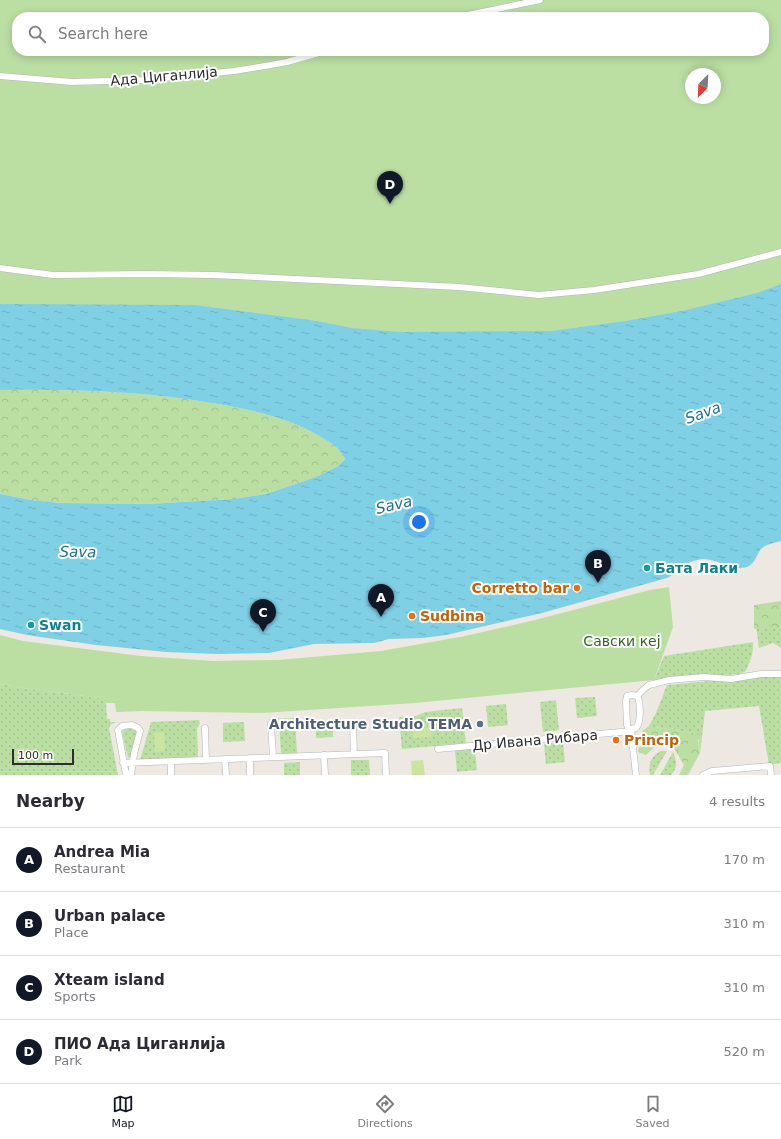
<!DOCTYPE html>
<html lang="en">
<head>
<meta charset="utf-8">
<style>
	:root { --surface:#fff; --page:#f2f2f3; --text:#2b2b33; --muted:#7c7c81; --line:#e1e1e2; --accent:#111827 }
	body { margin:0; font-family:"DejaVu Sans",sans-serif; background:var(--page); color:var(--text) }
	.compass { position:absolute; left:685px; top:68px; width:36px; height:36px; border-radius:50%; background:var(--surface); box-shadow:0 2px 10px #0003; rotate:204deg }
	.scale { position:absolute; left:12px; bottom:10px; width:62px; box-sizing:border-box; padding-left:4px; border:2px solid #2e2e2e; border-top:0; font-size:11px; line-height:14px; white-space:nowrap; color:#2e2e2e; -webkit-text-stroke:3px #fff; paint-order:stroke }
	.you { position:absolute; left:419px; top:522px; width:14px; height:14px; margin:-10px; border:3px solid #fff; border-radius:50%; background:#1a73e8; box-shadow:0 0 0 6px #1a73e833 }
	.badge { display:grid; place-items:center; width:26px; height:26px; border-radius:50%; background:var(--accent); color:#fff; font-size:13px; font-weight:700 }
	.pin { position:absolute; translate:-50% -33px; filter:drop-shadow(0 1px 2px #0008) }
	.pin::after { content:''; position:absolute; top:21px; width:14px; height:12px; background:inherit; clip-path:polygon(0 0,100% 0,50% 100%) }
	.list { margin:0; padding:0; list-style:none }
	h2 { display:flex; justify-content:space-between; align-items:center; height:52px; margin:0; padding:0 16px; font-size:17px }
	h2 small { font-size:13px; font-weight:400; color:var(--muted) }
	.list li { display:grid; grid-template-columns:26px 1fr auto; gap:12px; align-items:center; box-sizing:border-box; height:64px; padding:0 16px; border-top:1px solid var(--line) }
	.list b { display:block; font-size:15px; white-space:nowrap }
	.list p { margin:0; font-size:13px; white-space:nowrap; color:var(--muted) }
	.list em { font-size:13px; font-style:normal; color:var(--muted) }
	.icon { flex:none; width:22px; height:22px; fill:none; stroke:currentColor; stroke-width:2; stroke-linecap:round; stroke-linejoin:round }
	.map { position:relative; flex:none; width:781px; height:775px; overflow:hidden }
	.search { position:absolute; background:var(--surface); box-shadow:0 2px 10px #0003; left:12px; right:12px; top:12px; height:44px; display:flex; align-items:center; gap:10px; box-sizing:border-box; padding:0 14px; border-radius:16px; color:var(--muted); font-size:15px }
	.sheet { height:308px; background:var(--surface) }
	nav { display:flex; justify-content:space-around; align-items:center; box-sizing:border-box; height:56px; border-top:1px solid var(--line); background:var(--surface); font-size:11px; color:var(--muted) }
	nav a { display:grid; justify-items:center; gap:2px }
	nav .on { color:var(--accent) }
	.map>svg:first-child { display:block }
	.grass { fill:url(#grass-dots) }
	.forest { fill:url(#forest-crowns) }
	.park { fill:#bbdfa3; fill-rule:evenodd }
	.pitch { fill:#cbe5a0 }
	.water { fill:url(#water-ripples) }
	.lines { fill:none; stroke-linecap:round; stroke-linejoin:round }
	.minor-casing { stroke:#b2b4bc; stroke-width:7 }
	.minor { stroke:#fff; stroke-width:6 }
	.culture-dot { fill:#0f9aa8; stroke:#fff; stroke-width:1.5 }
	.food-dot { fill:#e8710a; stroke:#fff; stroke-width:1.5 }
	.service-dot { fill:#5c6f8a; stroke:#fff; stroke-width:1.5 }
	.labels { text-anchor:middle; stroke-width:4; stroke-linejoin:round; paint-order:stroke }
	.street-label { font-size:14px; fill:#2e2e2e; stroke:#fff }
	.culture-label { font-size:14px; font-weight:bold; fill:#0d838f; stroke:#fff; text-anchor:start }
	.food-label { font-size:14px; font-weight:bold; fill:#c56008; stroke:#fff; text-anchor:start }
	.park-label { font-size:14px; fill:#346622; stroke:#fff }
	.service-label { font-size:14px; font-weight:bold; fill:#4e5e75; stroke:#fff; text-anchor:end }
	.water-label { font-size:15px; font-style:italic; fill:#1a7195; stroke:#fff }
</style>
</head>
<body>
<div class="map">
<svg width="781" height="775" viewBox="0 0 781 775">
	<defs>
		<pattern id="grass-dots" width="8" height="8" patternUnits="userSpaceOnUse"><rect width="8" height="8" fill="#bbdfa3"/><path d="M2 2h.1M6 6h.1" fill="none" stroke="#a1c08d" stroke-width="1.8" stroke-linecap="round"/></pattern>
		<pattern id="forest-crowns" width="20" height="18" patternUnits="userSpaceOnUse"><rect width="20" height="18" fill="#bbdfa3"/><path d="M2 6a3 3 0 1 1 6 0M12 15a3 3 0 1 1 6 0" fill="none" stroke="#a1c08d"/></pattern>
		<pattern id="water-ripples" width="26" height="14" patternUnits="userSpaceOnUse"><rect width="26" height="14" fill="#7fcfe5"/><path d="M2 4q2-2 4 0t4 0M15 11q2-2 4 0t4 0" fill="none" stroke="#6eb2c5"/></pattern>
	</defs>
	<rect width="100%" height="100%" fill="#ede8e2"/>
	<path class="grass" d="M 781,624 L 781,648 L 773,643 L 759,648 L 756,626 Z
		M 753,642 C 754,653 750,661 746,671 L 739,674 L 654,680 L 664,656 Z
		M 781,674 L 781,763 L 769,765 L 759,706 L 705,711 L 700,753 L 698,734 L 649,726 L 656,713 L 667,685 Z
		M 0,684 L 24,688 L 101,698 L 106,703 L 107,719 L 110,719 L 110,722 L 116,722 L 111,724 L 109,728 L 118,775 L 0,775 Z
		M 595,697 L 597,716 L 577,718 L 575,698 Z
		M 556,700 L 559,730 L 543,732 L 540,702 Z
		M 506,704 L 508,725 L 488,727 L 486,706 Z
		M 462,708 L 466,743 L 402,749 L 399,717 L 416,716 L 425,712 Z
		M 295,718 L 297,753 L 281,753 L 279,723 L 273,723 L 268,719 Z
		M 199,720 L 200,723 L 197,728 L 198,757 L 140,760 L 151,722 Z
		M 315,720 L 333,720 L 333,737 L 316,738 Z
		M 244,722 L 245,741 L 223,742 L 223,723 Z
		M 125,729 C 131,729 136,728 138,735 L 130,758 L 128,758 L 122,732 Z
		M 563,742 L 565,762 L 546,764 L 544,744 Z
		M 475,749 L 477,770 L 457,772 L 455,751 Z
		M 661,751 L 667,751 L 653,775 L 650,775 C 648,764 651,756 661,751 Z
		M 673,752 C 677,762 678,767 671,775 L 660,775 Z
		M 351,760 L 369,760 L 370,775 L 351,775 Z
		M 300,762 L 300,775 L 284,775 L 284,763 Z"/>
	<path class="forest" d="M 0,390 C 73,389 145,391 218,404 C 253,410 290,418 321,437 C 332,444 339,447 345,459 L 338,466 L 316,477 L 266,494 L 234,499 L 148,504 L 60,503 L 31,500 L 0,494 Z
		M 781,601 L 781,625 L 754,629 L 754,605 Z
		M 649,726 L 699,734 L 698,740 L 700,753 L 688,775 L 679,775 L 684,765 L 674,748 L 657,744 L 646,755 L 638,752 L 642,731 Z"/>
	<path class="park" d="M 0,0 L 781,0 L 781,309 L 580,358 L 0,323 ZM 17,17 L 764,17 L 764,51 L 17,51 ZM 691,74 L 715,74 L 715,98 L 691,98 Z
		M 669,587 L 673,627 L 654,680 L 415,703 L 262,713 L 142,711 L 116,712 L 115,703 L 106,703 L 100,698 L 24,688 L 0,684 L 0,635 L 23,641 L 141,656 L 213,661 L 278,660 L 381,651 L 465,636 L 535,620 L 650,590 Z"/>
	<path class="pitch" d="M 431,728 L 431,737 L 413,738 L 413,729 Z
		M 164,732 L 165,751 L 155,752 L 154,733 Z
		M 423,760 L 425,775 L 412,775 L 411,761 Z"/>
	<path class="water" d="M 781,284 L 781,541 C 774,543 766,544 761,549 C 757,554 755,563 749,566 C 735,573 718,559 704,559 C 697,559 684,564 678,568 C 674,572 672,576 667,578 L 542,613 L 446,635 L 422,638 L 389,639 L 374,643 L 314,644 L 269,653 L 217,654 L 166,652 L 96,645 L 27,635 L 0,629 L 0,494 L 31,500 L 60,503 L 148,504 L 234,499 L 266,494 L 316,477 L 338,466 L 345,459 C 339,447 332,444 321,437 C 290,418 253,410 218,404 C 145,391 73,389 0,390 L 0,304 L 194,305 L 317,321 L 351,328 L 400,332 L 551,331 L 626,321 L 682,311 L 757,293 Z"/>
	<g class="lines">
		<defs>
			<path id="minor" d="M 458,17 L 540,0
				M 0,76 L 72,82 L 144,80 L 234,71 L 265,66 L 287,62 L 326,51
				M 0,268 L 53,275 L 148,274 L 213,275 L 459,287 L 539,295 L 594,290 L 698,274 L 781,252
				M 637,696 L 644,689 L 649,685 L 669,680 L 704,677 L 731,679 L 761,674 L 781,674
				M 271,724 L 273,757
				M 353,724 L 354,754
				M 205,728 L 206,760
				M 631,729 L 636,728 C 641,723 641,702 637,696 L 632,695 L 627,696 L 626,701 L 627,725 L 628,728 L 631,729 L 636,775
				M 438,749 L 631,731
				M 324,755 L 325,775
				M 250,758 L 250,775
				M 225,759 L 226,775
				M 171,761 L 171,775
				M 123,763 L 385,753 L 386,775
				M 126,775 L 118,730 L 122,726 L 132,725 L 138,728 L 140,731 L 134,754 L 131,775
				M 703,775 L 712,771 L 770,766 L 771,775"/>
		</defs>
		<use href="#minor" class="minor-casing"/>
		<use href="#minor" class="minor"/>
	</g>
	<g class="culture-dot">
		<circle cx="647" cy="568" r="4"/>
		<circle cx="31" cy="625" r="4"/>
	</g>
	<g class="food-dot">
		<circle cx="577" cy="588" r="4"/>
		<circle cx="412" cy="616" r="4"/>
		<circle cx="616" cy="740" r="4"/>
	</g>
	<circle class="service-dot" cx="480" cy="724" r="4"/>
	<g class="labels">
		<g class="street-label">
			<text transform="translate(164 76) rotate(-5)" y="5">Ада Циганлија</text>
			<text transform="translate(535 740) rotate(-5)" y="5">Др Ивана Рибара</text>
		</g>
		<g class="culture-label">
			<text x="655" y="573">Бата Лаки</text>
			<text x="39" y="630">Swan</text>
		</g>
		<g class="food-label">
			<text x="569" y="593" text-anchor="end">Corretto bar</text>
			<text x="420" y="621">Sudbina</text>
			<text x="624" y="745">Princip</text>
		</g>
		<g class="park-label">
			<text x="622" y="646">Савски кеј</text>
		</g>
		<g class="service-label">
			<text x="472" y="729">Architecture Studio TEMA</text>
		</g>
		<g class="water-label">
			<text transform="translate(703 413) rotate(-20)" y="5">Sava</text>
			<text transform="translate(394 505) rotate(-13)" y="5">Sava</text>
			<text transform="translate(78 552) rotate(1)" y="5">Sava</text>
		</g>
	</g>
</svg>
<svg class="compass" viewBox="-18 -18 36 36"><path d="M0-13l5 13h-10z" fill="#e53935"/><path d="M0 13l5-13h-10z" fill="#7c7c81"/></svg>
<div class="scale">100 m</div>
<div class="you"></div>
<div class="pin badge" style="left:381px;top:617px">A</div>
<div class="pin badge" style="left:598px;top:583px">B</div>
<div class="pin badge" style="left:263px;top:632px">C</div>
<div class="pin badge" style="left:390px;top:204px">D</div>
<div class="search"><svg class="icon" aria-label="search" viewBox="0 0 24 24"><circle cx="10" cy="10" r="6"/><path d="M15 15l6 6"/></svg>Search here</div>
</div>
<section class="sheet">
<h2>Nearby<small>4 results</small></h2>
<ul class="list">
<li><span class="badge">A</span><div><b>Andrea Mia</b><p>Restaurant</p></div><em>170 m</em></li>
<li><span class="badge">B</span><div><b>Urban palace</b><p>Place</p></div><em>310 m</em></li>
<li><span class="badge">C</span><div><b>Xteam island</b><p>Sports</p></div><em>310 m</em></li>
<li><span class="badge">D</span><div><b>ПИО Ада Циганлија</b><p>Park</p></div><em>520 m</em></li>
</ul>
</section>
<nav>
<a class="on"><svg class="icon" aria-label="map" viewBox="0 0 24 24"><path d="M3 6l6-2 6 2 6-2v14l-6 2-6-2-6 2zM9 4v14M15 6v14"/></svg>Map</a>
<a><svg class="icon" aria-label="directions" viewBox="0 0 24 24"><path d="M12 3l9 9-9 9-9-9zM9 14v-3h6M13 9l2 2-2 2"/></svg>Directions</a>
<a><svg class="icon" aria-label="saved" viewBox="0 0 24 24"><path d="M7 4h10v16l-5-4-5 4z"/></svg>Saved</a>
</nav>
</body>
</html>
